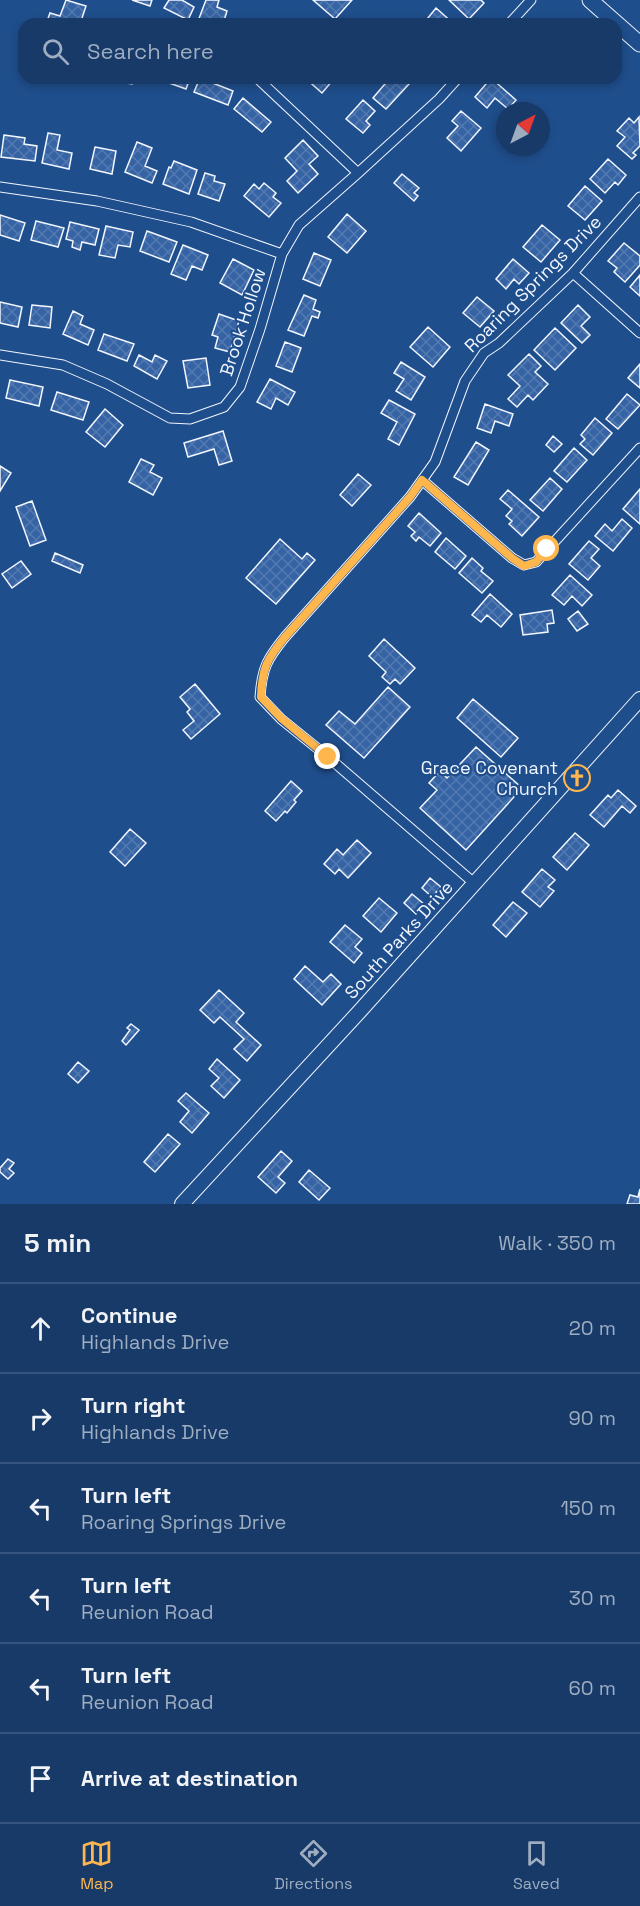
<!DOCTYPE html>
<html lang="en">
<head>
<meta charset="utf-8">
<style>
	:root { --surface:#173a69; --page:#20416f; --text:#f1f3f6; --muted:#9eadc0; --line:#36547d; --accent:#ffb74d }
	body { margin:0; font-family:"Space Grotesk",sans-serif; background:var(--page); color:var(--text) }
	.compass { position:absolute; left:496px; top:102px; width:54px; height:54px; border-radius:50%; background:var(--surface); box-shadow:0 3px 9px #0003; rotate:41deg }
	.stop { position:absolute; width:18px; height:18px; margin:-14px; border:4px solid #ffb74d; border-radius:50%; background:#fff }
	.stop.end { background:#ffb74d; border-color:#fff; box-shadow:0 2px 6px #0008 }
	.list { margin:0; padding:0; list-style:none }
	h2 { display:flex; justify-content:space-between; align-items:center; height:78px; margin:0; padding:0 24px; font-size:26px }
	h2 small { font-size:20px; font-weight:400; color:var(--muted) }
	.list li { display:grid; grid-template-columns:39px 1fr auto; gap:18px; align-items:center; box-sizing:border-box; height:90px; padding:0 24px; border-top:2px solid var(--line) }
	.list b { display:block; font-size:22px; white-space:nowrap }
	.list p { margin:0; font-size:20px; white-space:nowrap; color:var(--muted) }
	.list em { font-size:20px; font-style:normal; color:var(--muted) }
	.icon { flex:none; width:33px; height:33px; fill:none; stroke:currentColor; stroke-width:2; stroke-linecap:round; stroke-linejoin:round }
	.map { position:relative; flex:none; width:640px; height:1204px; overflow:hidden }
	.search { position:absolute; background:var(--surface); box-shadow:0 3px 9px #0003; left:18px; right:18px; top:18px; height:66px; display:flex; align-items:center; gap:15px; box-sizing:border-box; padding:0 21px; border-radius:18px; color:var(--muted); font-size:22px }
	.sheet { height:618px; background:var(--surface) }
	nav { display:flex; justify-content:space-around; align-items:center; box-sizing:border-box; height:84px; border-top:2px solid var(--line); background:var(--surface); font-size:16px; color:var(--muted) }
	nav a { display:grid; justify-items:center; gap:3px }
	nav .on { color:var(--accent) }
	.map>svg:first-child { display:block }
	.building { fill:url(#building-cross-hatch); stroke:#f2f6ff; stroke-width:1.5 }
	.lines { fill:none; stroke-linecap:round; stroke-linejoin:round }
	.street-casing { stroke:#f2f6ff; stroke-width:11 }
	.secondary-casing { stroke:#f2f6ff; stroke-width:16 }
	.primary-casing { stroke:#f2f6ff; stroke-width:17 }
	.street { stroke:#1f4e8c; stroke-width:9 }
	.secondary { stroke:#1f4e8c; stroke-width:14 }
	.primary { stroke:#1f4e8c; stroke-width:15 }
	.route { stroke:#ffb74d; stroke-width:8 }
	.labels { text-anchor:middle; stroke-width:4.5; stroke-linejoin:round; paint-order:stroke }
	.street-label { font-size:18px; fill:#f2f6ff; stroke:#1f4e8c }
	.poi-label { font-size:18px; fill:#f2f6ff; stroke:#1f4e8c; text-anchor:end }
</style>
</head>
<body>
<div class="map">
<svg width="640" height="1204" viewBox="0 0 640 1204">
	<defs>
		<pattern id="building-cross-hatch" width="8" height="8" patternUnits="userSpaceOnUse" patternTransform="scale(1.5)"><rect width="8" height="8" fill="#3563a3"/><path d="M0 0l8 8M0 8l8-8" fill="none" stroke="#537ab1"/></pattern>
	</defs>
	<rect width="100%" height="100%" fill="#1f4e8c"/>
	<path class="building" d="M 66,0 L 86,6 L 80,24 L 46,24 L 50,13 L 60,16 Z
		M 132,0 L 152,0 L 150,6 Z
		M 169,0 L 182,0 L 194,7 L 188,20 L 164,8 Z
		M 206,0 L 219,0 L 217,7 L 227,11 L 223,24 L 206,24 L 198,21 Z
		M 313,0 L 352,0 L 335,19 Z
		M 449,0 L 481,0 L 484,3 L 469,19 Z
		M 436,8 L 454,24 L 434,24 L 431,21 L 428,24 L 423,24 Z
		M 114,78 L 133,78 L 132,84 L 113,81 Z
		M 155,78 L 190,78 L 186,89 Z
		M 200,78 L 233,91 L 228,105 L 194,92 Z
		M 305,78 L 331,78 L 333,80 L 322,93 Z
		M 390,78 L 402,78 L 409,84 L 386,109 L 373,98 Z
		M 491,78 L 516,100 L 508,109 L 495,98 L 487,108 L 475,97 Z
		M 243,98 L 271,122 L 262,132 L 234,109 Z
		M 363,100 L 375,111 L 366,121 L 370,125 L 363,133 L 346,119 Z
		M 461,111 L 481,128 L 461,151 L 447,138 L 458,126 L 452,121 Z
		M 639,117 L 640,146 L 633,153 L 636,155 L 632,159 L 617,146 L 625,137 L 617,131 L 629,118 L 634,123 Z
		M 48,133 L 60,135 L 57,150 L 72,153 L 69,169 L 42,163 Z
		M 4,135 L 25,138 L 24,144 L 37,146 L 35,161 L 1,157 Z
		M 303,140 L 318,156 L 309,164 L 318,174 L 298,193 L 287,181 L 297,171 L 285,158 Z
		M 137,142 L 152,148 L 145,166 L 157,171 L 152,183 L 125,172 Z
		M 95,147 L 116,151 L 112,174 L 90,169 Z
		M 608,159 L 626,175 L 618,185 L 615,182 L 605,193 L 590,179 Z
		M 174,161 L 197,170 L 189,194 L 163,184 L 169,167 L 171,168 Z
		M 205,173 L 215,176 L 214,181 L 225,184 L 219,201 L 198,194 Z
		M 402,174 L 419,188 L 414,193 L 418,196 L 414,201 L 394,183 Z
		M 264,183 L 276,193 L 273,197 L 281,203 L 269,217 L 244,196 L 254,184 L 259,189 Z
		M 585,186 L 602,201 L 585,220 L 568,206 Z
		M 347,214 L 366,231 L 347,253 L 328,237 Z
		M 0,215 L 25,223 L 19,241 L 0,235 Z
		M 36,221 L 64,228 L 58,247 L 31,240 Z
		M 70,222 L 99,229 L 95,245 L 82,242 L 80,250 L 72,247 L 73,241 L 66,239 Z
		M 542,225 L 560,240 L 541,262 L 523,247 Z
		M 106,226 L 133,232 L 130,247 L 118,245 L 115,258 L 99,255 Z
		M 147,231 L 177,242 L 169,262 L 140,251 Z
		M 624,243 L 640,256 L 640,265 L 625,282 L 614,272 L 617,268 L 608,261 Z
		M 183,245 L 208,255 L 202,270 L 192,266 L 186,280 L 171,274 Z
		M 314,253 L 331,260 L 320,286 L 303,279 Z
		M 233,259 L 254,270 L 242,295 L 220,283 Z
		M 513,259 L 529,273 L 519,284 L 514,279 L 506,289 L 496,279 Z
		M 640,275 L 640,296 L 630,287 Z
		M 304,295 L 316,300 L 313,309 L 320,312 L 318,318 L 312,316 L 304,336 L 288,330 Z
		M 477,297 L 494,311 L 480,327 L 463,313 Z
		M 0,302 L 22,307 L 18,327 L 0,323 Z
		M 32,305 L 52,307 L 50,328 L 29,325 Z
		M 578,305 L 590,317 L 581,326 L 590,335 L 582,343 L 561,323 Z
		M 73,311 L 83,316 L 80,324 L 94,330 L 88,345 L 63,334 Z
		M 219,314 L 239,321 L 230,352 L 215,348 L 218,337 L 212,335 Z
		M 428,327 L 450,347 L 433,367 L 410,347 Z
		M 555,328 L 576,348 L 555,370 L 534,350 Z
		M 104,334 L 134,344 L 127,361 L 98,350 Z
		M 285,342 L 301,348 L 292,372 L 276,366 Z
		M 529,354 L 541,366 L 535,372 L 548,384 L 533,400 L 528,395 L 517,407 L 508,399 L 520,386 L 508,375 Z
		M 139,355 L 152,362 L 155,355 L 167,361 L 157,379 L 134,366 Z
		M 206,358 L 210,385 L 188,388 L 183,361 Z
		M 401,362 L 425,377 L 411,400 L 396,391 L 404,379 L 394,373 Z
		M 640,364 L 640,388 L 628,378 Z
		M 270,379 L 295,392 L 288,405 L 276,398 L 271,409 L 257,402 Z
		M 10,380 L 43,387 L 39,406 L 6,398 Z
		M 57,392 L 89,402 L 83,420 L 51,410 Z
		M 627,394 L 640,405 L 618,429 L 606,419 Z
		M 389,400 L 415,414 L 399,445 L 388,439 L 397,422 L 381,413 Z
		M 485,404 L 513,414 L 509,426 L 495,421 L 491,433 L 477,428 Z
		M 105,409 L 123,425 L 105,447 L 86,432 Z
		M 595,418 L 612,433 L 593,455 L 580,444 L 585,439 L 581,435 Z
		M 223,431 L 232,461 L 219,465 L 214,449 L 188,457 L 184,443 Z
		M 553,436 L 562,444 L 554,452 L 546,445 Z
		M 476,442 L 489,450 L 468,485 L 454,477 Z
		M 574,448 L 587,460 L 567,482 L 554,471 Z
		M 141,459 L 154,465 L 150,472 L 162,478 L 153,495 L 129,482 Z
		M 0,466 L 11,473 L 0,491 Z
		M 358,474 L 371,485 L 352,506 L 340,495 Z
		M 550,478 L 562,489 L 543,511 L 530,500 Z
		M 640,489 L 640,524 L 623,509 Z
		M 508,490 L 539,517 L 522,536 L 509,524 L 512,521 L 506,516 L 512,509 L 500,499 Z
		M 32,501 L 46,540 L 30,546 L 16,507 Z
		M 419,513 L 441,533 L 430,546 L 419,537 L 416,541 L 411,536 L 415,532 L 408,526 Z
		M 622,519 L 632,528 L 613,551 L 595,536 L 605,524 L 612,531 Z
		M 446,538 L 466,556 L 455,569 L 435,552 Z
		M 280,539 L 302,559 L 307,553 L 315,560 L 276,604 L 246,578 Z
		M 589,541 L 599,549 L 591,558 L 600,566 L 588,580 L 569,564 Z
		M 55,553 L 83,565 L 80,573 L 52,561 Z
		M 472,558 L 483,568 L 481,571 L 493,581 L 482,593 L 459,573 Z
		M 21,561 L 31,574 L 12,588 L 2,574 Z
		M 570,575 L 592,595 L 582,606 L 572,596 L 564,605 L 552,595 Z
		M 490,594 L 512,614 L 501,627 L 487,615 L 481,622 L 472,615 Z
		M 552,610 L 554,623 L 547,624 L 548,632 L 523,635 L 520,615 Z
		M 578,611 L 588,624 L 577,631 L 568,619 Z
		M 384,639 L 415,668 L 400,684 L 395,679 L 390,684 L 382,677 L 386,672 L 369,656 Z
		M 195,684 L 220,714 L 191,739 L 183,730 L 194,721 L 187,712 L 190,709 L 180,697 Z
		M 388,687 L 410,707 L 364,758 L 326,725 L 339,711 L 355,724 Z
		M 473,699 L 518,738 L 501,757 L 457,718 Z
		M 476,747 L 522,788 L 466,850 L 420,808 L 437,790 L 429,783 L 440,771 L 447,778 Z
		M 291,781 L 302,791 L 294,800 L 296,802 L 287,813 L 285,811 L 276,821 L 265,811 Z
		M 618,790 L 636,806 L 630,813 L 622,806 L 604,827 L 590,815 L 608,795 L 611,798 Z
		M 130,829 L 146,843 L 125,866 L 110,852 Z
		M 575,833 L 589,845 L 567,870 L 553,857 Z
		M 357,840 L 371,853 L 348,878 L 339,869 L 335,874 L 324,864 L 337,849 L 343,855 Z
		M 542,869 L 555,880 L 548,887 L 554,891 L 540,907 L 522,892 Z
		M 430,878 L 441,887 L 432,897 L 422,888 Z
		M 412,894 L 424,904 L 416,914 L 404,903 Z
		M 379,898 L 397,913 L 381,932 L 363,916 Z
		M 513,902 L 527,913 L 506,937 L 493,925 Z
		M 345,925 L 362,939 L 355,947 L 362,953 L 354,963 L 330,942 Z
		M 305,966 L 323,982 L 331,974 L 341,984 L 322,1005 L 294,979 Z
		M 219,990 L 244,1013 L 236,1022 L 261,1045 L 247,1061 L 234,1049 L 244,1039 L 220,1017 L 214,1023 L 200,1010 Z
		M 131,1024 L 139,1030 L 126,1045 L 122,1041 L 130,1030 L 127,1028 Z
		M 217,1059 L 240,1080 L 224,1098 L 211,1086 L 219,1078 L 209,1069 Z
		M 78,1062 L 89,1071 L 78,1083 L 68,1074 Z
		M 186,1093 L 209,1113 L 192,1133 L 180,1122 L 189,1111 L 178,1101 Z
		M 168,1134 L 180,1144 L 155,1172 L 144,1162 Z
		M 281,1151 L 292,1161 L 278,1177 L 285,1183 L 276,1193 L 258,1177 Z
		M 8,1159 L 14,1163 L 9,1169 L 14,1173 L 8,1179 L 0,1172 L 0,1168 Z
		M 309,1170 L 330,1188 L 319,1200 L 299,1182 Z
		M 640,1189 L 640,1204 L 627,1204 L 630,1195 L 638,1197 Z"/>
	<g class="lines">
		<defs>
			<path id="street" d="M 509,24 L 531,0
				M 257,78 L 358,173
				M 0,187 L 97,201 L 191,222 L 282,254
				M 573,273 L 640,333
				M 0,355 L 63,365 L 107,384 L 170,418 L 190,419 L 224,407 L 240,387 L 260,329 L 282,254 L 299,225 L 358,173 L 439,99 L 458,78
				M 422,480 L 512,558 L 524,565 L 536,562 L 640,448
				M 474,883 L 328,757 L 281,719 L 260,697 C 262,668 267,659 285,637 L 410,497 L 435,462 L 465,381 L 484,353 L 499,343 L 573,273 L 640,197"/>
			<path id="secondary" d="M 182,1204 L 359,1012 L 640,699"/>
			<path id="primary" d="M 590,0 L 640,44"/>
		</defs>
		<use href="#street" class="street-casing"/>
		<use href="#secondary" class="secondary-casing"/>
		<use href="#primary" class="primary-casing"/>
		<use href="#street" class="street"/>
		<use href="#secondary" class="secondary"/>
		<use href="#primary" class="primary"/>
	</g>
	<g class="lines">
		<path class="route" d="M 328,757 L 281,718 L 261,697 C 262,668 267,659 285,637 L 410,497 L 422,480 L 512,558 L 524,566 L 536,562 L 547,549"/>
	</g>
	<defs>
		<symbol id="church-ring" viewBox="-11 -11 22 22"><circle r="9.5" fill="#1f4e8c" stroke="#ffb74d" stroke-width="1.5"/><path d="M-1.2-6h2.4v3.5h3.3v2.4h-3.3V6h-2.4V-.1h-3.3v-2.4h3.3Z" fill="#ffb74d"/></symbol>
	</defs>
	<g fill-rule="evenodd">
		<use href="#church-ring" x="562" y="763" width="30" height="30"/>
	</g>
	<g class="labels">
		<g class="street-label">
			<text transform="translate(533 284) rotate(-45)" y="6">Roaring Springs Drive</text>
			<text transform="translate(243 322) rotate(-72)" y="6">Brook Hollow</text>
			<text transform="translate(399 940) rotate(-48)" y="6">South Parks Drive</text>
		</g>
		<g class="poi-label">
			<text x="558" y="774">Grace Covenant<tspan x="558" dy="21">Church</tspan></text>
		</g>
	</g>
</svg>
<svg class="compass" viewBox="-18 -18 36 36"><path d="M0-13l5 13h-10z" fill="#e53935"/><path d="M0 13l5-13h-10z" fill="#9eadc0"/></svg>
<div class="stop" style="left:547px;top:549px"></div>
<div class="stop end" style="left:328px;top:757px"></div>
<div class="search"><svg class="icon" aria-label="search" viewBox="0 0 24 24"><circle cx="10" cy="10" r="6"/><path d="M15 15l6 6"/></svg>Search here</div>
</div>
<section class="sheet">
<h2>5 min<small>Walk · 350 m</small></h2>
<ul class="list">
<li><svg class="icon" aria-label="ahead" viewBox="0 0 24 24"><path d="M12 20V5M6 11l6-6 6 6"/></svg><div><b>Continue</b><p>Highlands Drive</p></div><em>20 m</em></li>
<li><svg class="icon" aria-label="right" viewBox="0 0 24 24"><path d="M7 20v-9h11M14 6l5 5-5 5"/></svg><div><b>Turn right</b><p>Highlands Drive</p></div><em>90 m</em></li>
<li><svg class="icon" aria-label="left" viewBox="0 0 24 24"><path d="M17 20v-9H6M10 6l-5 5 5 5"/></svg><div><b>Turn left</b><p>Roaring Springs Drive</p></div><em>150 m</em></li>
<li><svg class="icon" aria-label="left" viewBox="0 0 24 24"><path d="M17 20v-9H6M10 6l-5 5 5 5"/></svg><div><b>Turn left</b><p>Reunion Road</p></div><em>30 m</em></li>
<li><svg class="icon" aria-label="left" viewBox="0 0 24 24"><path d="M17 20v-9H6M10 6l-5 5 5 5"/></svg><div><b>Turn left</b><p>Reunion Road</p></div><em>60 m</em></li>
<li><svg class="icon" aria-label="arrive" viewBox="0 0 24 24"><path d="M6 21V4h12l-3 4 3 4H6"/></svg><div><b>Arrive at destination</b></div></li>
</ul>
</section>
<nav>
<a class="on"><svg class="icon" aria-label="map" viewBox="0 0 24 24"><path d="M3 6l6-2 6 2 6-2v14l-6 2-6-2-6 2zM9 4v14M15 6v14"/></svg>Map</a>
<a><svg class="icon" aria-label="directions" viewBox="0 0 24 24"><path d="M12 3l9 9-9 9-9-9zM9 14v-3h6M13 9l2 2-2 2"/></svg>Directions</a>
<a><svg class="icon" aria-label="saved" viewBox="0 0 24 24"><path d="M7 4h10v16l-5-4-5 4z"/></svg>Saved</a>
</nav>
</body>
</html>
